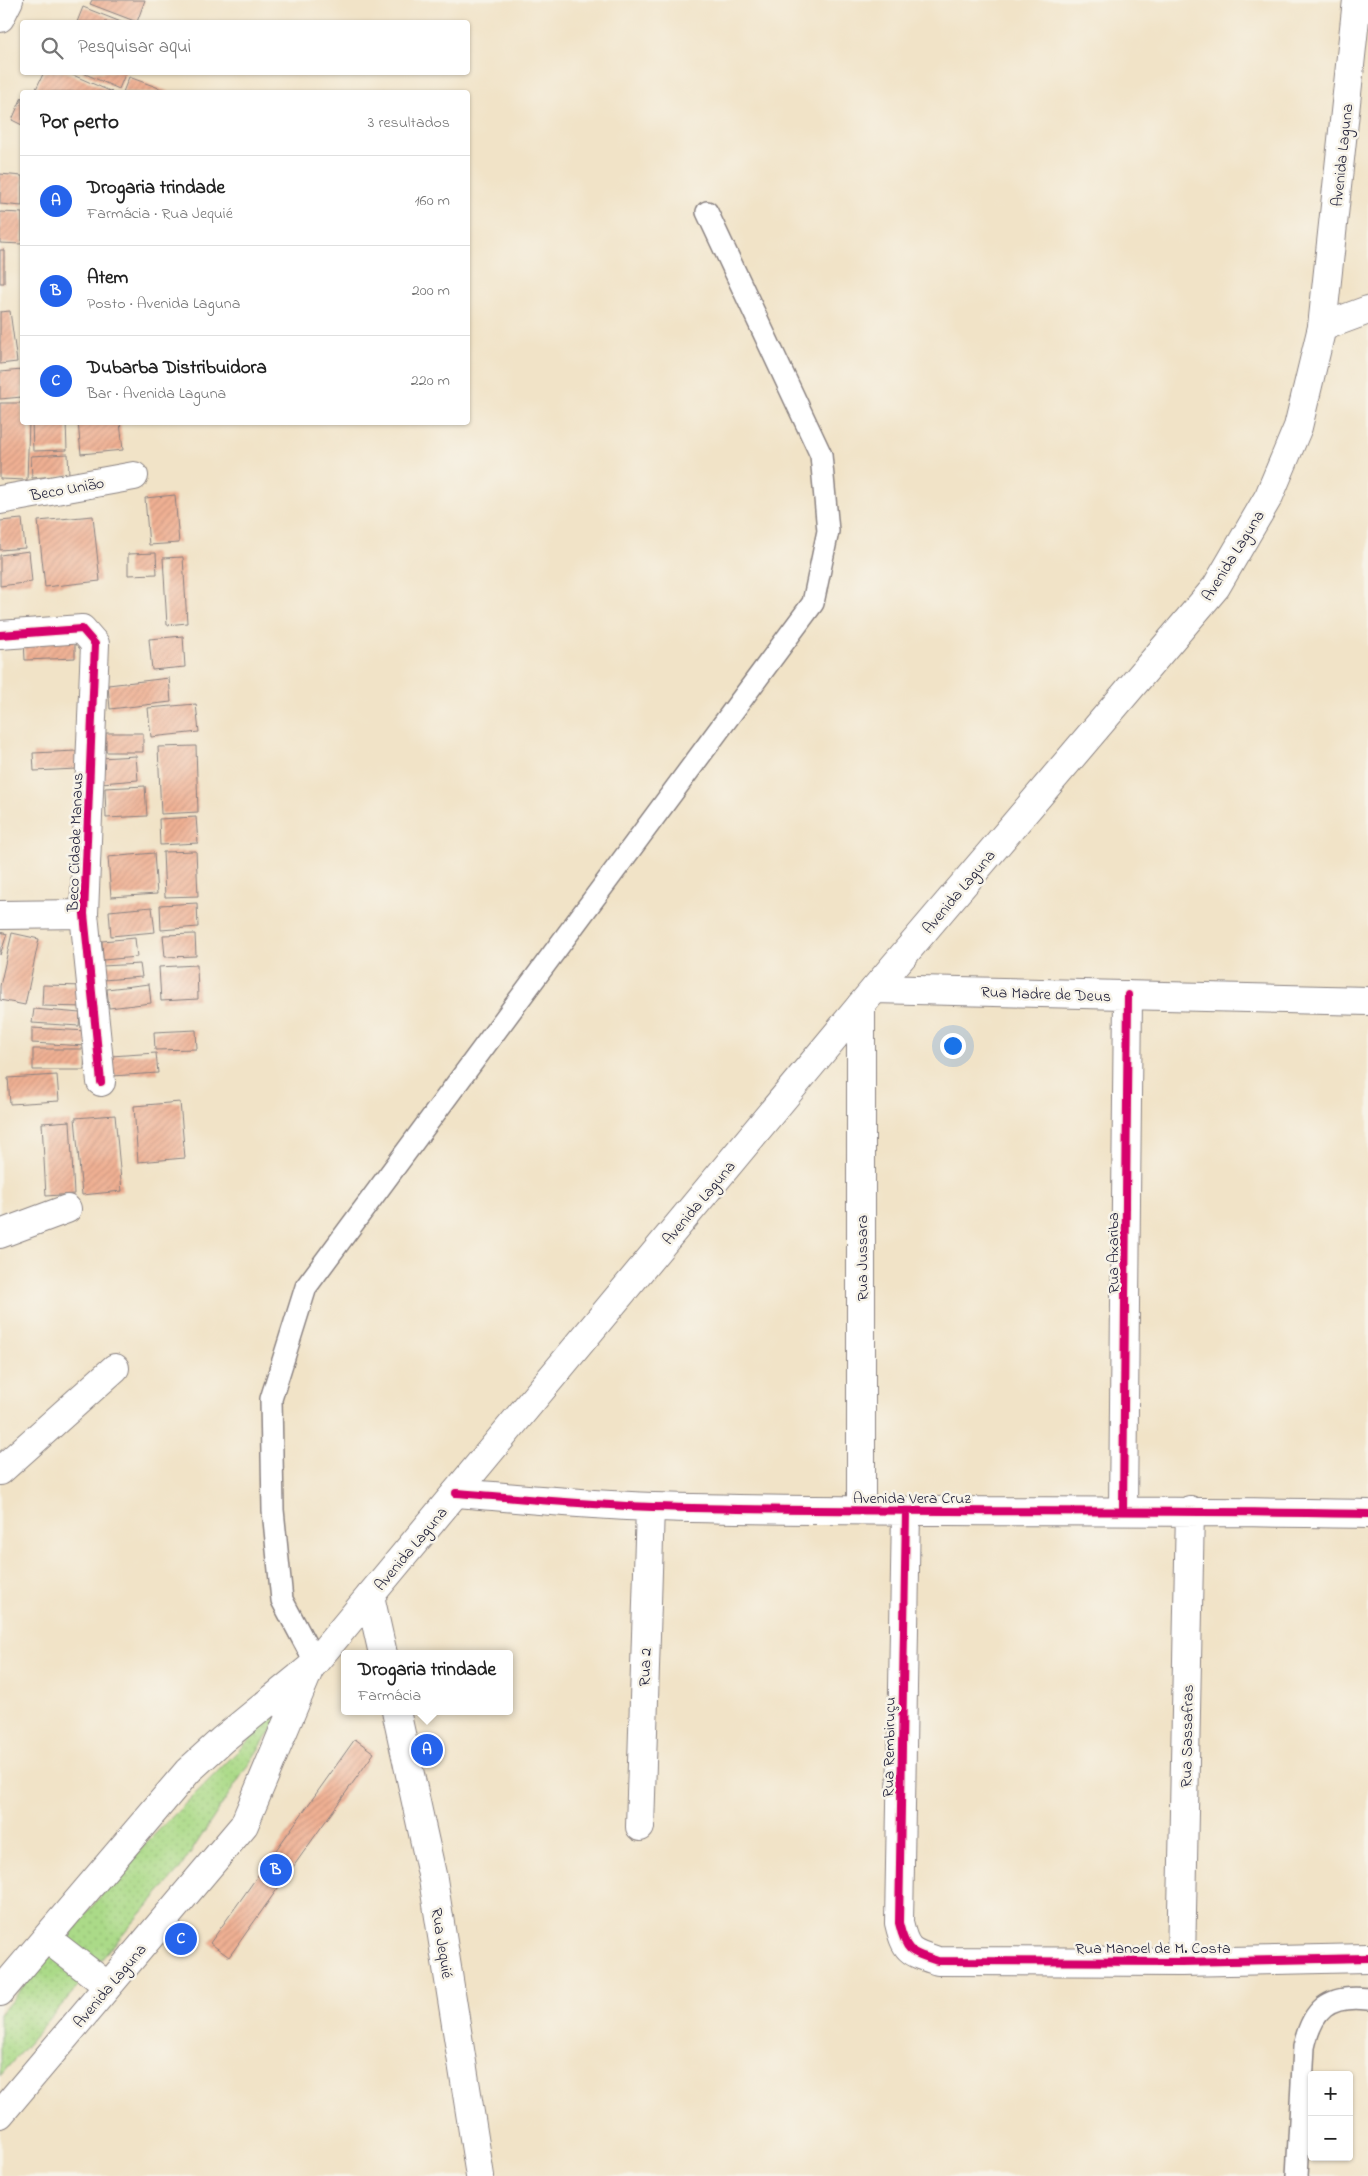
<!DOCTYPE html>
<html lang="pt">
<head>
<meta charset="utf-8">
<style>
	:root { --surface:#fff; --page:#f2f2f2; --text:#222; --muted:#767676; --line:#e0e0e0; --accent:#2563eb }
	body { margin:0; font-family:"Indie Flower",sans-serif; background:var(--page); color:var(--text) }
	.controls { position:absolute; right:15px; bottom:15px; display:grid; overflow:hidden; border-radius:5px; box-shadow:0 1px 4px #0004 }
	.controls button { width:45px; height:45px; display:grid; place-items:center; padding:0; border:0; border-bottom:1px solid var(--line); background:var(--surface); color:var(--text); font:25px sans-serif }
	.you { position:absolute; left:952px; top:1045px; width:18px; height:18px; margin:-12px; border:4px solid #fff; border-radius:50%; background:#1a73e8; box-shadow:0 0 0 8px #1a73e833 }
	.badge { display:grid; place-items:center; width:32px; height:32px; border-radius:50%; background:var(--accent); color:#fff; font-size:16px; font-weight:700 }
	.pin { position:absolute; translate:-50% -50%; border:2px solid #fff; box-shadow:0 1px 5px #0006 }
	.popup { position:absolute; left:341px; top:1650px; width:172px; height:65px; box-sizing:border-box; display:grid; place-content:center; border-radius:5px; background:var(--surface); filter:drop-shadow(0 1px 4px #0005); font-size:16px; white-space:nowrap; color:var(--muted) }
	.popup b { font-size:19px; color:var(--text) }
	.popup::after { content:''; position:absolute; left:50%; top:100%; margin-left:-10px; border:10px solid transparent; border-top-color:var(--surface) }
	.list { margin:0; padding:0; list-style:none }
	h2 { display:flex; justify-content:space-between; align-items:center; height:65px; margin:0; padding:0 20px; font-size:21px }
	h2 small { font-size:16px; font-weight:400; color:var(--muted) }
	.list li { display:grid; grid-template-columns:32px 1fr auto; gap:15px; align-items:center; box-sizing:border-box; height:90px; padding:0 20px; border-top:1px solid var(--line) }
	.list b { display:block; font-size:19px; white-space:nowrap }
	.list p { margin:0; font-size:16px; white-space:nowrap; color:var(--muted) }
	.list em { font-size:16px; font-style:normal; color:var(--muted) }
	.icon { flex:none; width:28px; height:28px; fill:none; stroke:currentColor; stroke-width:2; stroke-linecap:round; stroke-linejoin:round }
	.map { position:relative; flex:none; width:1368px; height:2176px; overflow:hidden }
	.search { position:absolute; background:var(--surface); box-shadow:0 1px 4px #0004; left:20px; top:20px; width:450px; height:55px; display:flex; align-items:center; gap:12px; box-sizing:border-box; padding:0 18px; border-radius:5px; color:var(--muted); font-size:19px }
	.panel { position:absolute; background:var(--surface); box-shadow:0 1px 4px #0004; left:20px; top:90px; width:450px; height:335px; border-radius:5px }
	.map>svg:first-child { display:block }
	.park { fill:url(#park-dots); stroke:#667e62 }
	.building { fill:url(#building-hatch) }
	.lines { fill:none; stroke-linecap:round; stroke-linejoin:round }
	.lane-casing { stroke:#8a8281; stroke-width:24 }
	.street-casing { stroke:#8a8281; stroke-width:30 }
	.secondary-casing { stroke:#8a8281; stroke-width:30 }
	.lane { stroke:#fff; stroke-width:21 }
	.street { stroke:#fff; stroke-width:28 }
	.secondary { stroke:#fff; stroke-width:28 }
	.cycleway-casing { stroke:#f7f3e8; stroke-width:11 }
	.cycleway { stroke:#d6006c; stroke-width:8 }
	.labels { text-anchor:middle; stroke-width:5; stroke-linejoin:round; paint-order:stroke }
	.street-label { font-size:16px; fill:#22223b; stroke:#f7f3e8 }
</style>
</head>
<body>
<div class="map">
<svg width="1368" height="2176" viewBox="0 0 1368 2176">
	<defs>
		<pattern id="park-dots" width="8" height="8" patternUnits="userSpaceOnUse" patternTransform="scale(1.25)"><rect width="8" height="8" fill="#abda88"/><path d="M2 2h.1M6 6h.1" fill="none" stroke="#93bb76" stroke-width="1.8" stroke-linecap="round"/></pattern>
		<pattern id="building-hatch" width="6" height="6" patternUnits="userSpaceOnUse" patternTransform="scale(1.25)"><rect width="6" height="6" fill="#efb093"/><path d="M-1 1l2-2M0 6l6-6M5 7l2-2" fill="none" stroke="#cd9780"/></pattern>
	</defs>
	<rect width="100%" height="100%" fill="#f7f3e8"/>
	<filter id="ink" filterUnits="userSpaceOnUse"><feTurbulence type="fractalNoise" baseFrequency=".02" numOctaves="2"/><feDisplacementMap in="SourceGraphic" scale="10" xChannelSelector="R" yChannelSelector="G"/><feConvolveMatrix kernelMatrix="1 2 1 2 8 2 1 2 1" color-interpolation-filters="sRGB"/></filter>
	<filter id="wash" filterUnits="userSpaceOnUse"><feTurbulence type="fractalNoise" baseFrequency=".0096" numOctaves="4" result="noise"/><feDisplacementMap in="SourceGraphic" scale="20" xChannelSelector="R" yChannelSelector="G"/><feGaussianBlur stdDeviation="1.12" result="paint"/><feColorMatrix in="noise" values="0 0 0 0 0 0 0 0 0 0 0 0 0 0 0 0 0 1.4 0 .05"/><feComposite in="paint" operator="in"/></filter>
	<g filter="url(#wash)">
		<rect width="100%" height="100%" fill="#f1e3c7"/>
		<path class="park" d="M 295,1694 L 179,1870 L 0,2076 L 0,2014 L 148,1841 Z"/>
		<g id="blocks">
			<path class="building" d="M 92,0 L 145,0 L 137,22 L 90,4 Z
				M 83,7 L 121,22 L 77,22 Z
				M 44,72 L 66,72 L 112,92 L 43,92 L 36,89 Z
				M 81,72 L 126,72 L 119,89 Z
				M 129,77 L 170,92 L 123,92 Z
				M 22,97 L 22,125 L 12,120 Z
				M 0,174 L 22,176 L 22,206 L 0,204 Z
				M 0,212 L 22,213 L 22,244 L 0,243 Z
				M 0,250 L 4,250 L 4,283 L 0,283 Z
				M 10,311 L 17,362 L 0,364 L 0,312 Z
				M 22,370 L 22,397 L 0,399 L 0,372 Z
				M 0,403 L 22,403 L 22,422 L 29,422 L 27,480 L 0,479 Z
				M 32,422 L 66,422 L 67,450 L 33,451 Z
				M 78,422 L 120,422 L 123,450 L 81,454 Z
				M 68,454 L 69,475 L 32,478 L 31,456 Z
				M 175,495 L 179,543 L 149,545 L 145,498 Z
				M 93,516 L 100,581 L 45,587 L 38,521 Z
				M 22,519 L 25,548 L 0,550 L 0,521 Z
				M 29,551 L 32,582 L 0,586 L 0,555 Z
				M 156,553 L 157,574 L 128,575 L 128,554 Z
				M 183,557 L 187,623 L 167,625 L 163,558 Z
				M 183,636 L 185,667 L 152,670 L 149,639 Z
				M 75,638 L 75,658 L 25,660 L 24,641 Z
				M 169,678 L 171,702 L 110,709 L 108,685 Z
				M 196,704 L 199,732 L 151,737 L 148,708 Z
				M 106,733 L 143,733 L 143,752 L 106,752 Z
				M 196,746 L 198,812 L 161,814 L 158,747 Z
				M 76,751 L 77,769 L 34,771 L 33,753 Z
				M 136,756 L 138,780 L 101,783 L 100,758 Z
				M 145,786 L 147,816 L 106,818 L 105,788 Z
				M 196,817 L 198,843 L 160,845 L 159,819 Z
				M 196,851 L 198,896 L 165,897 L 163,852 Z
				M 154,853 L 157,894 L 111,897 L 108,857 Z
				M 197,903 L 198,927 L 161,930 L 160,905 Z
				M 152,907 L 155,932 L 111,936 L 109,911 Z
				M 0,932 L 7,934 L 0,955 Z
				M 12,933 L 39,939 L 25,1005 L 0,1000 L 0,986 Z
				M 195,934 L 196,956 L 165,957 L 163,935 Z
				M 135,938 L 137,957 L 103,960 L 102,941 Z
				M 140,964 L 142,977 L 103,980 L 102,966 Z
				M 197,965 L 198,999 L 161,1001 L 159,967 Z
				M 149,984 L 151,1003 L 109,1008 L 107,989 Z
				M 43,985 L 87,986 L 86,1007 L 42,1006 Z
				M 34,1009 L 80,1013 L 79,1026 L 32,1023 Z
				M 32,1028 L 87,1031 L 86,1046 L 32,1043 Z
				M 196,1030 L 197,1049 L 155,1050 L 154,1032 Z
				M 33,1049 L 85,1049 L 84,1070 L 33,1070 Z
				M 156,1053 L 158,1073 L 112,1076 L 111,1056 Z
				M 57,1075 L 59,1101 L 10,1104 L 8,1078 Z
				M 180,1102 L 185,1158 L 138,1162 L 134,1106 Z
				M 115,1115 L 122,1191 L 82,1195 L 75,1118 Z
				M 70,1121 L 74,1194 L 46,1196 L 42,1123 Z
				M 355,1739 L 374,1753 L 229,1957 L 210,1943 Z"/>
		</g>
	</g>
	<g filter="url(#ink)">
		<use href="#blocks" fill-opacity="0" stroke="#8a8281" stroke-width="1"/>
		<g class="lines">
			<defs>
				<path id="lane" d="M 315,1662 L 282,1600 L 273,1510 L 271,1399 L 306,1287 L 813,603 L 828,531 L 821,455 L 707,212
					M 1297,2176 L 1304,2047 C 1312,2010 1328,1994 1368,1999"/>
				<path id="street" d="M 0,18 L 9,0
					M 1322,327 L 1368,310
					M 0,500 L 134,476
					M 0,635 L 82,629 L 95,644 L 84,914 L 101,1082
					M 0,915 L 84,914
					M 875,989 L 1368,1001
					M 861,1005 L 861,1510
					M 0,1234 L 67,1209
					M 0,1471 L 115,1368
					M 456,1493 C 521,1498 587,1505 653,1507 C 891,1514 1130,1509 1368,1514
					M 1123,1510 L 1128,995
					M 906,1511 L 899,1923 C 906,1952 910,1952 938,1961 L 1181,1962 L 1368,1958
					M 370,1596 L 383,1654
					M 396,1711 L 433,1879 L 480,2176
					M 640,1827 L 650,1507
					M 1181,1962 L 1190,1510"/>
				<path id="secondary" d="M 46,1938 L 108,1986
					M 0,1992 L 188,1771 L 222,1740 L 310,1668 L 861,1005 L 1216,587 L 1269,496 L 1298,427 L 1322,327 L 1357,0
					M 0,2114 L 244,1825 L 309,1670"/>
			</defs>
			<use href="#lane" class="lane-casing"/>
			<use href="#street" class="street-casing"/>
			<use href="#secondary" class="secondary-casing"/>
			<use href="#lane" class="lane"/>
			<use href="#street" class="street"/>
			<use href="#secondary" class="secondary"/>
			<defs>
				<path id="cycleway" d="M 0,635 L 82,629 L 95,644 L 84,914 L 101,1082
					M 456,1493 C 521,1498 587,1505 653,1507 C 891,1514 1130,1509 1368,1514
					M 1123,1510 L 1128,995
					M 906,1511 L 899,1923 C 906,1952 910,1952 938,1961 L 1181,1962 L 1368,1958"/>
			</defs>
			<use href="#cycleway" class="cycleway-casing"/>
			<use href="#cycleway" class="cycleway"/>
		</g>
	</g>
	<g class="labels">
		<g class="street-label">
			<text transform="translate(1341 155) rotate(-84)" y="6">Avenida Laguna</text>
			<text transform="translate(67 488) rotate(-10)" y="6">Beco União</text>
			<text transform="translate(1232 555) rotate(-58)" y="6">Avenida Laguna</text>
			<text transform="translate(74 842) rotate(-88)" y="6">Beco Cidade Manaus</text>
			<text transform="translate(958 891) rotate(-50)" y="6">Avenida Laguna</text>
			<text transform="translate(1046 993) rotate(2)" y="6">Rua Madre de Deus</text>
			<text transform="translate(698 1202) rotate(-50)" y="6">Avenida Laguna</text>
			<text transform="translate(1112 1253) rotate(-90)" y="6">Rua Axariba</text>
			<text transform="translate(861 1258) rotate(-90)" y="6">Rua Jussara</text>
			<text x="912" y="1503">Avenida Vera Cruz</text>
			<text transform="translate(410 1548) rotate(-50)" y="6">Avenida Laguna</text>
			<text transform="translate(644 1667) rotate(-88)" y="6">Rua 2</text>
			<text transform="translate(1186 1736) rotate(-89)" y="6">Rua Sassafras</text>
			<text transform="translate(888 1747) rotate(-89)" y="6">Rua Rembiruçu</text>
			<text transform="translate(443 1943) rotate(81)" y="6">Rua Jequié</text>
			<text x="1153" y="1953">Rua Manoel de M. Costa</text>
			<text transform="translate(109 1985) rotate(-50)" y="6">Avenida Laguna</text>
		</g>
	</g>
</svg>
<div class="controls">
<button>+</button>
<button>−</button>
</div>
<div class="you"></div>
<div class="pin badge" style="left:427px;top:1750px">A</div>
<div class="popup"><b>Drogaria trindade</b>Farmácia</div>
<div class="pin badge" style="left:276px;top:1870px">B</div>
<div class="pin badge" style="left:181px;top:1939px">C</div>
<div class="search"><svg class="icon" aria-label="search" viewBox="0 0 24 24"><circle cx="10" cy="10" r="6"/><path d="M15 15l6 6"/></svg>Pesquisar aqui</div>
<section class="panel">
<h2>Por perto<small>3 resultados</small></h2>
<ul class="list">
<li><span class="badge">A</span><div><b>Drogaria trindade</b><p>Farmácia · Rua Jequié</p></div><em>160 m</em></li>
<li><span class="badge">B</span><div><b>Atem</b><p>Posto · Avenida Laguna</p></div><em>200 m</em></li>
<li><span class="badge">C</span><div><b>Dubarba Distribuidora</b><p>Bar · Avenida Laguna</p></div><em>220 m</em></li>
</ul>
</section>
</div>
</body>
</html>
